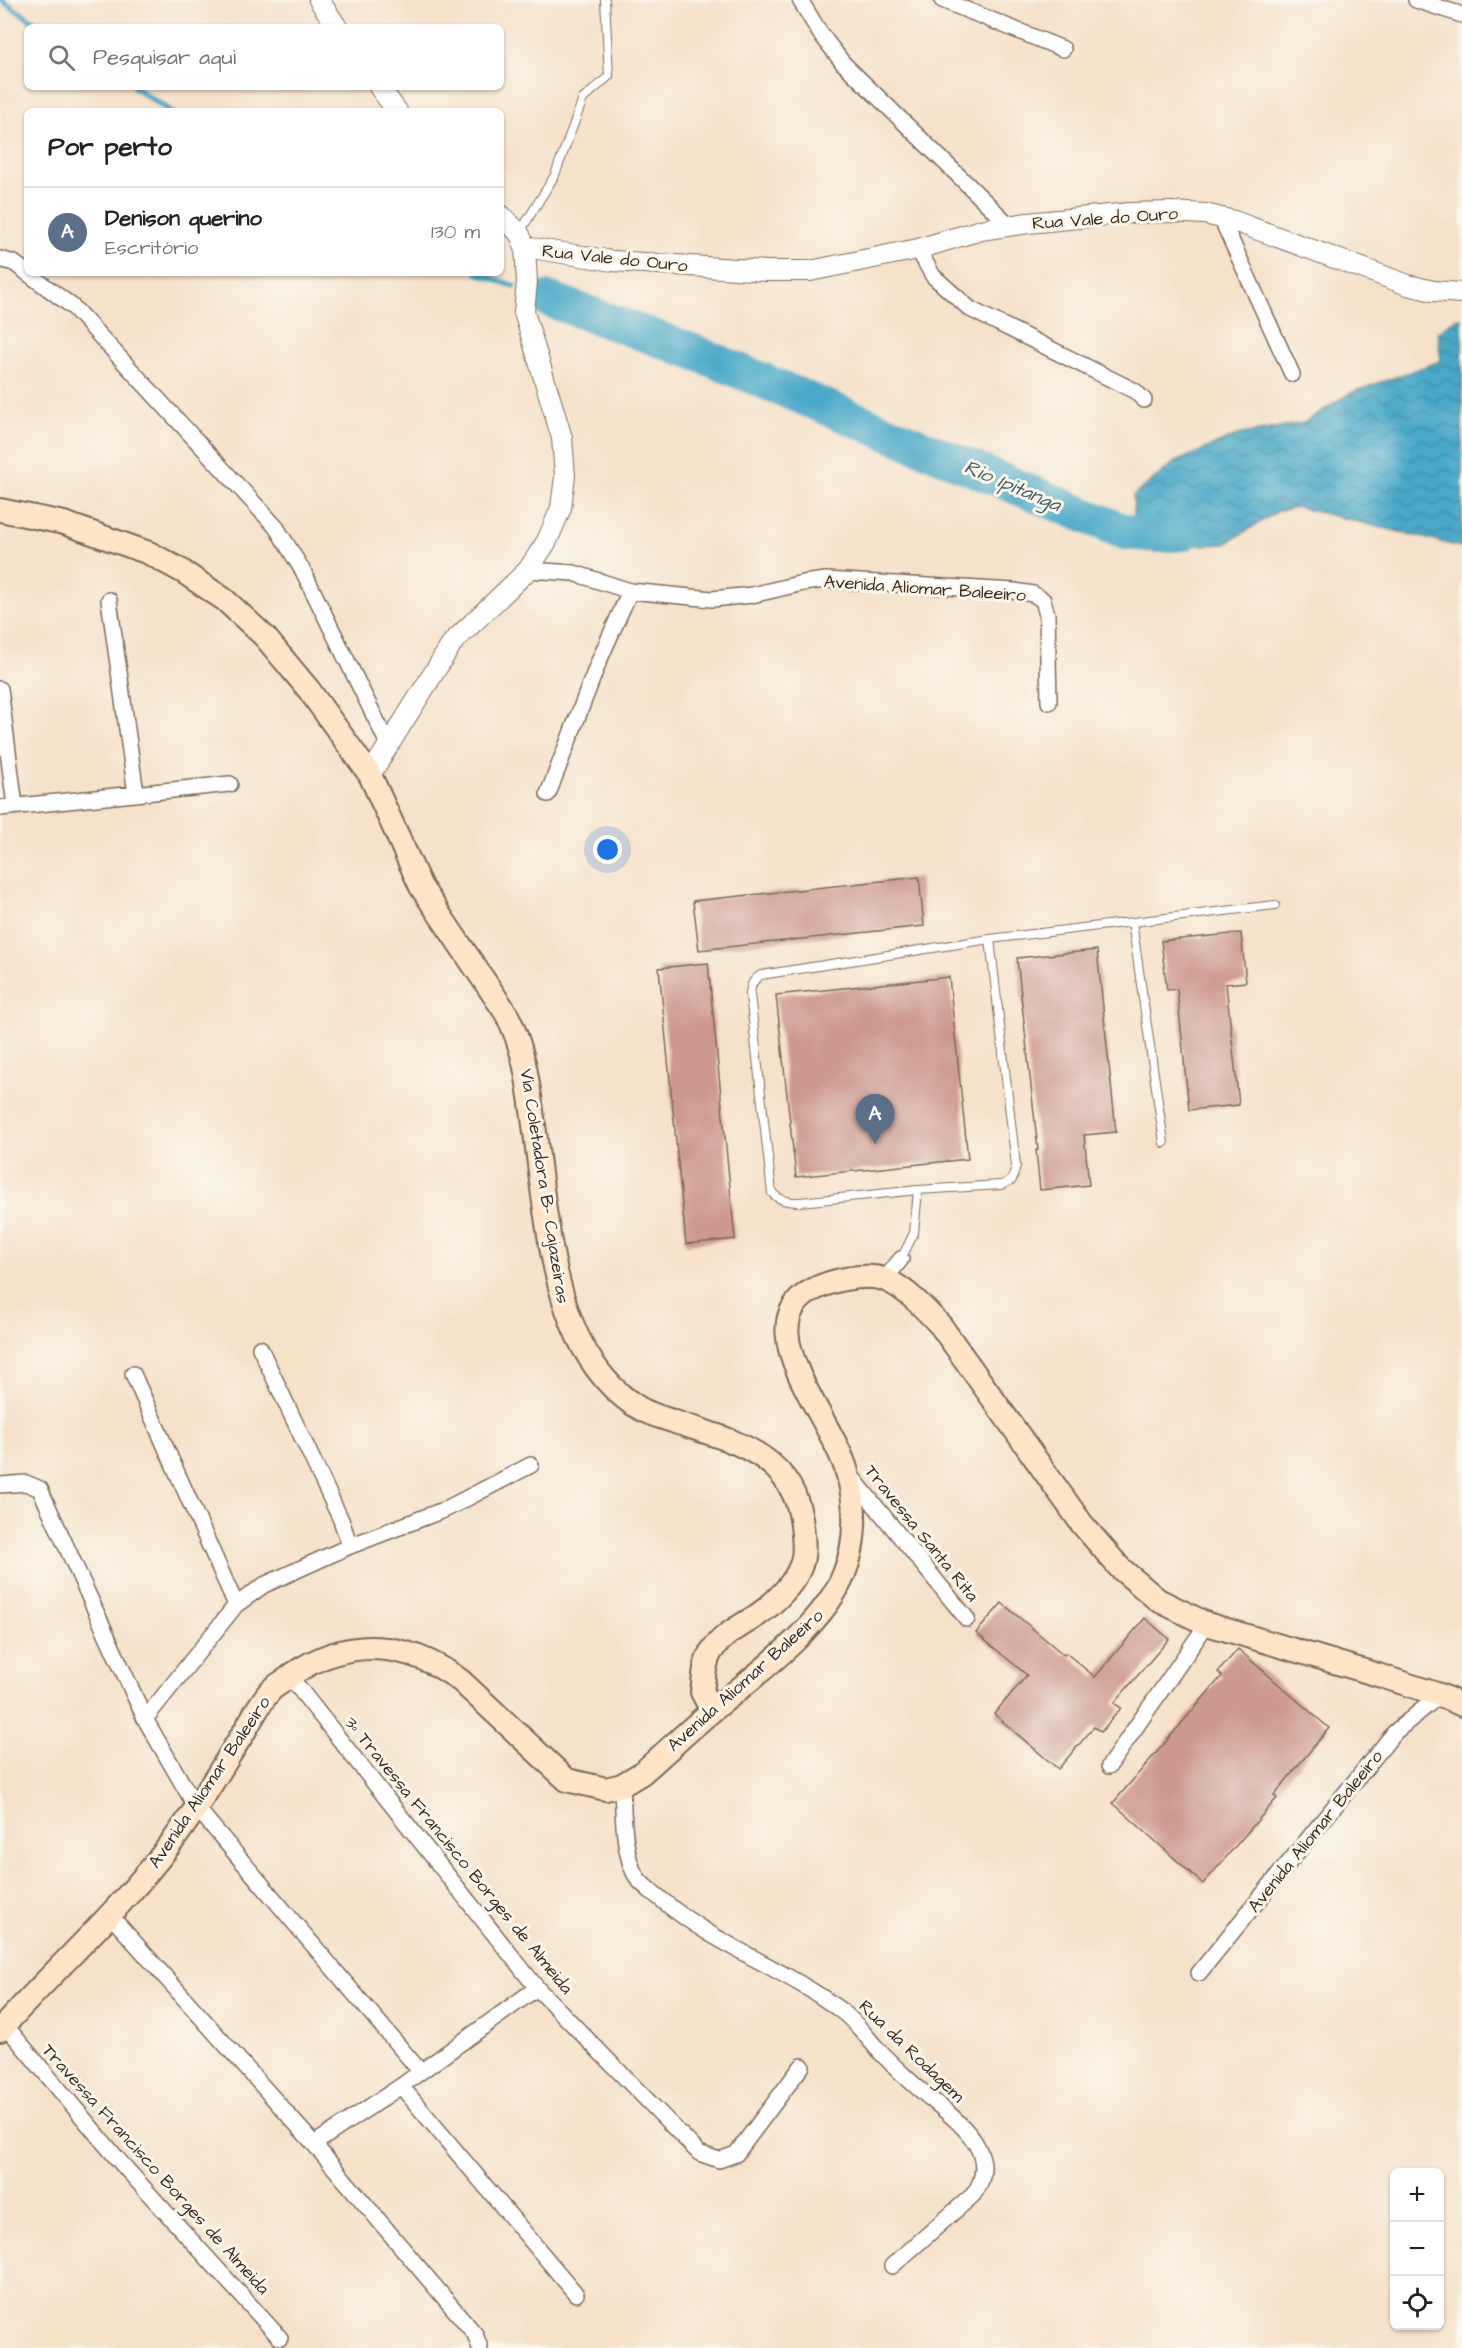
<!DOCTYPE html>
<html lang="pt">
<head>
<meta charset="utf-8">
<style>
	:root { --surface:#fff; --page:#f6f6f6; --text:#222; --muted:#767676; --line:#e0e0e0; --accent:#b5179e }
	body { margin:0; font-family:"Architects Daughter",sans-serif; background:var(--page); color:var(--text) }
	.controls { position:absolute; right:18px; bottom:18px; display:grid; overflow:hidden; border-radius:9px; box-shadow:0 2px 4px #0004 }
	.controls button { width:54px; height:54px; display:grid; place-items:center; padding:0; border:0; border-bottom:2px solid var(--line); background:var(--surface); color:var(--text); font:30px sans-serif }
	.you { position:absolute; left:608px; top:850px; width:21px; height:21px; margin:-15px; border:4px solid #fff; border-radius:50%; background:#1a73e8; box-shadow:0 0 0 9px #1a73e833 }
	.badge { display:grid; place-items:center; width:39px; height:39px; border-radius:50%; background:var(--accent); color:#fff; font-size:20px; font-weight:700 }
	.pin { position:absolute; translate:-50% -50px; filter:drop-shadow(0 2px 3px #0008) }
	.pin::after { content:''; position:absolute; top:32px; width:21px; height:18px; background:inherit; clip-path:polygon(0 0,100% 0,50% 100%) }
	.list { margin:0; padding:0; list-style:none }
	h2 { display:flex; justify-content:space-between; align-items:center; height:78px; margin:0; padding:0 24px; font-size:26px }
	h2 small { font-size:20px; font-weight:400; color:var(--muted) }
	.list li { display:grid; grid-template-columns:39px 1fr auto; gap:18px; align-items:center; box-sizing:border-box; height:90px; padding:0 24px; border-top:2px solid var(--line) }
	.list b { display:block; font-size:22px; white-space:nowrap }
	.list p { margin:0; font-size:20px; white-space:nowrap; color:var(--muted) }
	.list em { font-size:20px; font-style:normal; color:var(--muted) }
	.icon { flex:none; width:33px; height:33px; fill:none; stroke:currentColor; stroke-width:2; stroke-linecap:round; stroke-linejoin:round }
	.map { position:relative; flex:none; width:1462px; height:2348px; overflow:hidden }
	.search { position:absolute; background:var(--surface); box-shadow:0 2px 4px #0004; left:24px; top:24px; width:480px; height:66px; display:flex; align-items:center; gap:15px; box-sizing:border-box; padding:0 21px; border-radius:9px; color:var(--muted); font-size:22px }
	.panel { position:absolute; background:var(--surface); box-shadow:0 2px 4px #0004; left:24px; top:108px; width:480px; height:168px; border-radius:9px }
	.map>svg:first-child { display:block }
	.water { fill:url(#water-waves); stroke:#416972; stroke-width:1.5 }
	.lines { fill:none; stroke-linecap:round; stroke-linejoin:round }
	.stream { stroke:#47a8c7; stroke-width:6 }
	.river { stroke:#47a8c7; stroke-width:36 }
	.building { fill:#cc998f }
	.service-casing { stroke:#7c6a5a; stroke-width:10 }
	.minor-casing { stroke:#7c6a5a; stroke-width:18 }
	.tertiary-casing { stroke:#7c6a5a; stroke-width:22 }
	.secondary-casing { stroke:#7c6a5a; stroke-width:26 }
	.service { stroke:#fff; stroke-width:8 }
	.minor { stroke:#fff; stroke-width:15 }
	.tertiary { stroke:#fff; stroke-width:20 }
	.secondary { stroke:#ffe4c6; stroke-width:22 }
	.labels { text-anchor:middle; stroke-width:6; stroke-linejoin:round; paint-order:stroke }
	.street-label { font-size:18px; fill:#3b2a1e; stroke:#fbf7ec }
	.water-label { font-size:20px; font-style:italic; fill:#405c62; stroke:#fbf7ec }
</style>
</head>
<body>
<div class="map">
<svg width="1462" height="2348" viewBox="0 0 1462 2348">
	<defs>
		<pattern id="water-waves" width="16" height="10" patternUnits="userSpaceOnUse" patternTransform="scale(1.5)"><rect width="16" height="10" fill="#47a8c7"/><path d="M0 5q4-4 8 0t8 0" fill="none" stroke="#3c89a1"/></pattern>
	</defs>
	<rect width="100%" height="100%" fill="#fbf7ec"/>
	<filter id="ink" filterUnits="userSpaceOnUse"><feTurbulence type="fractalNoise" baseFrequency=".0167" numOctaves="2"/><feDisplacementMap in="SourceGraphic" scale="12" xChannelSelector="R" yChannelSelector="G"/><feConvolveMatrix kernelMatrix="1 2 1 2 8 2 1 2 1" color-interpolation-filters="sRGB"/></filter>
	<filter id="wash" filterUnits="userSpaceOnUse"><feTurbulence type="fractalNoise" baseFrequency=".008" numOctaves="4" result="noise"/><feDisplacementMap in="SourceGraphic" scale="24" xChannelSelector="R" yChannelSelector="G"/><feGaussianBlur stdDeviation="1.35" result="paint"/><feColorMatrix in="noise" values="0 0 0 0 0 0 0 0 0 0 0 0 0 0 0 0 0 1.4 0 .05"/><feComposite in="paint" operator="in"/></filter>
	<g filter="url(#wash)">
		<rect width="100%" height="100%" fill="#f6e1c9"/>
		<path class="water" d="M 1462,318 L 1462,547 L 1297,507 L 1278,511 L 1225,544 L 1179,546 L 1136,541 L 1133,496 L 1174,463 L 1237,435 L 1304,423 L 1350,393 L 1441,361 L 1438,332 L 1456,319 Z"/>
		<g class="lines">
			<path class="stream" d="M 1,0 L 42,27
				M 134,87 L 170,111
				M 477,273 L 514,286"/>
			<path class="river" d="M 548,299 L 694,352 L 1125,532 L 1160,535 L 1183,533"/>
		</g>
		<g id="blocks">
			<path class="building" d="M 919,877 L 924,926 L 699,950 L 693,901 Z
				M 1241,933 L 1246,982 L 1226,984 L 1239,1105 L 1189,1110 L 1177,989 L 1167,990 L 1161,941 Z
				M 1097,950 L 1116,1132 L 1084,1135 L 1089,1185 L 1040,1190 L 1036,1150 L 1038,1150 L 1017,958 Z
				M 708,963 L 735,1239 L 686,1244 L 659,968 Z
				M 949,977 L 968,1159 L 796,1177 L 776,995 Z
				M 1002,1603 L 1064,1655 L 1066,1653 L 1095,1677 L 1145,1618 L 1169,1639 L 1114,1703 L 1121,1708 L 1101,1732 L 1094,1727 L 1058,1769 L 994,1714 L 1027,1675 L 976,1633 Z
				M 1238,1649 L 1329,1728 L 1274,1795 L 1277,1798 L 1203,1884 L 1113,1803 L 1222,1676 L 1218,1672 Z"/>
		</g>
	</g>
	<g filter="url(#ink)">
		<use href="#blocks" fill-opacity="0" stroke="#7c6a5a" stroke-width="1.5"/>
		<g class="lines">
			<defs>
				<path id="service" d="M 520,232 L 555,175 L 583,99 L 609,76 L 605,0
					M 1132,922 L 1164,1143
					M 990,939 L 761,975 C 753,980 751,984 750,994 L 772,1193 C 781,1201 788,1202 800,1202 L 918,1190 L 1001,1185 L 1012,1180 L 1016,1166 L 990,939 L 1275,905
					M 901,1259 L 914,1233 L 918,1190"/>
				<path id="minor" d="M 800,0 L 820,33 L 843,63 L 1010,226
					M 942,0 L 1063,49
					M 1416,0 L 1462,15
					M 1221,218 L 1292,374
					M 918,249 L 933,276 L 970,309 L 1135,391 L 1144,400
					M 0,259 L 14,263 L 73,307 L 276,527 L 303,571 L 389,746
					M 528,570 L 574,573 L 630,591 L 712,599 L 752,595 L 803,583 L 826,580 L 1014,591 L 1033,594 L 1043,600 L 1047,615 L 1049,702
					M 109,600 L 136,794
					M 0,689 L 15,806
					M 548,794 L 599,661 L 630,591
					M 0,808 L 230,784
					M 885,1279 L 901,1259
					M 260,1348 L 341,1520 L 350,1546
					M 133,1374 L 236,1605
					M 851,1476 L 967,1619
					M 0,1485 L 26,1483 L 40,1489 L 145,1719 L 196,1807 L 420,2071
					M 290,1677 L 537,1988 L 699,2153 L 719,2160 L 736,2154 L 802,2066
					M 145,1719 L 236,1605 L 264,1585 L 350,1546 L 446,1509 L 531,1465
					M 1109,1766 L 1207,1624
					M 622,1785 C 623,1810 623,1859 638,1879 C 644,1887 654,1893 662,1900 C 715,1945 784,1968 840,2010 C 857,2022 867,2038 881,2053 C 895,2067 909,2081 924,2093 C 953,2118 1005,2152 973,2195 L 892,2266
					M 110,1915 L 314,2144 L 401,2086 L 537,1988
					M 1199,1973 L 1395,1732 L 1440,1695
					M 5,2025 L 121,2163 L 280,2338
					M 401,2086 L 576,2294
					M 314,2144 L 475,2334 L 480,2348"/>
				<path id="tertiary" d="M 319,0 L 337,27
					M 379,87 L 397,111
					M 525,247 L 613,261 L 767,271 L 810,271 L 918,249 L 981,230 L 1028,223 L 1129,213 L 1171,212 L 1205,214 L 1234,221 L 1408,285 L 1433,291 L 1462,293
					M 370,775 L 453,642 L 528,570 L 547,541 L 561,508 L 565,476 L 562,438 L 524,312 L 527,282 L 525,247 L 519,233 L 501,215"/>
				<path id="secondary" d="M 0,510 L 64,523 L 149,553 L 182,571 L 225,600 L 265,637 L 309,690 L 370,775 L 421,887 L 506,1013 C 524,1047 528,1081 533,1118 C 544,1194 549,1303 595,1366 C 607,1383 623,1399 641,1409 C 651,1415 664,1418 675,1422 C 733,1441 794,1454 802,1525 C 803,1535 805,1547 803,1557 C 800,1580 772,1606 753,1618 C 737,1628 721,1636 711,1652 C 704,1663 704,1679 702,1692 L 712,1711
					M 0,2030 C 56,1968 118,1912 169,1846 C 197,1810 220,1770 244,1732 C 252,1719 260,1702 271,1690 C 278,1684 286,1680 293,1674 C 349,1636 408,1641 461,1681 L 567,1780 L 606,1789 L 622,1785 L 642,1773 C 666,1752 689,1730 713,1710 C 756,1675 824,1625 844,1574 C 857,1542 857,1505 847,1472 C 830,1410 723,1304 845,1279 C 856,1277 875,1275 886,1280 C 907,1289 926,1310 941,1326 L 1082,1524 L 1120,1568 L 1158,1600 L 1207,1624 L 1378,1675 L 1440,1695 L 1462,1705"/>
			</defs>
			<use href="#service" class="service-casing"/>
			<use href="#minor" class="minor-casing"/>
			<use href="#tertiary" class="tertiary-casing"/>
			<use href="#secondary" class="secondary-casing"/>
			<use href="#service" class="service"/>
			<use href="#minor" class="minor"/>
			<use href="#tertiary" class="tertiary"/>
			<use href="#secondary" class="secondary"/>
		</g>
	</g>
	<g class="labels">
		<g class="street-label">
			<text transform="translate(1105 218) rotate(-4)" y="6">Rua Vale do Ouro</text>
			<text transform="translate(615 258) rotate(6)" y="6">Rua Vale do Ouro</text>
			<text transform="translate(925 588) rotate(4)" y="6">Avenida Aliomar Baleeiro</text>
			<text transform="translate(545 1186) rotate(81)" y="6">Via Coletadora B- Cajazeiras</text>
			<text transform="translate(922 1533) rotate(51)" y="6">Travessa Santa Rita</text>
			<text transform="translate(745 1680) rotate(-42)" y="6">Avenida Aliomar Baleeiro</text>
			<text transform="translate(209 1782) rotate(-56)" y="6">Avenida Aliomar Baleeiro</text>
			<text transform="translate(1315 1831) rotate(-51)" y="6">Avenida Aliomar Baleeiro</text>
			<text transform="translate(459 1855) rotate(51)" y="6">3ª Travessa Francisco Borges de Almeida</text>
			<text transform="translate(912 2051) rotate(44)" y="6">Rua da Rodagem</text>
			<text transform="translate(156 2169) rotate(48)" y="6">Travessa Francisco Borges de Almeida</text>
		</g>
		<g class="water-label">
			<text transform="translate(1013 485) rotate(23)" y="7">Rio Ipitanga</text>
		</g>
	</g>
</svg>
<div class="controls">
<button>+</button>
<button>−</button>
<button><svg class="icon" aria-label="locate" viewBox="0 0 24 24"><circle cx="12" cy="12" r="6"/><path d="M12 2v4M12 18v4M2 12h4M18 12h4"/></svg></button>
</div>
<div class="you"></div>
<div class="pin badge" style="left:875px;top:1144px;background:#5c6f8a">A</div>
<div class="search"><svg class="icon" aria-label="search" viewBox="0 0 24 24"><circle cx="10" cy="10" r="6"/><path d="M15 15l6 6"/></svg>Pesquisar aqui</div>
<section class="panel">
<h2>Por perto<small></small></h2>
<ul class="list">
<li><span class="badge" style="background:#5c6f8a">A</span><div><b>Denison querino</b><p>Escritório</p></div><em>130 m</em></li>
</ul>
</section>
</div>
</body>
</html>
